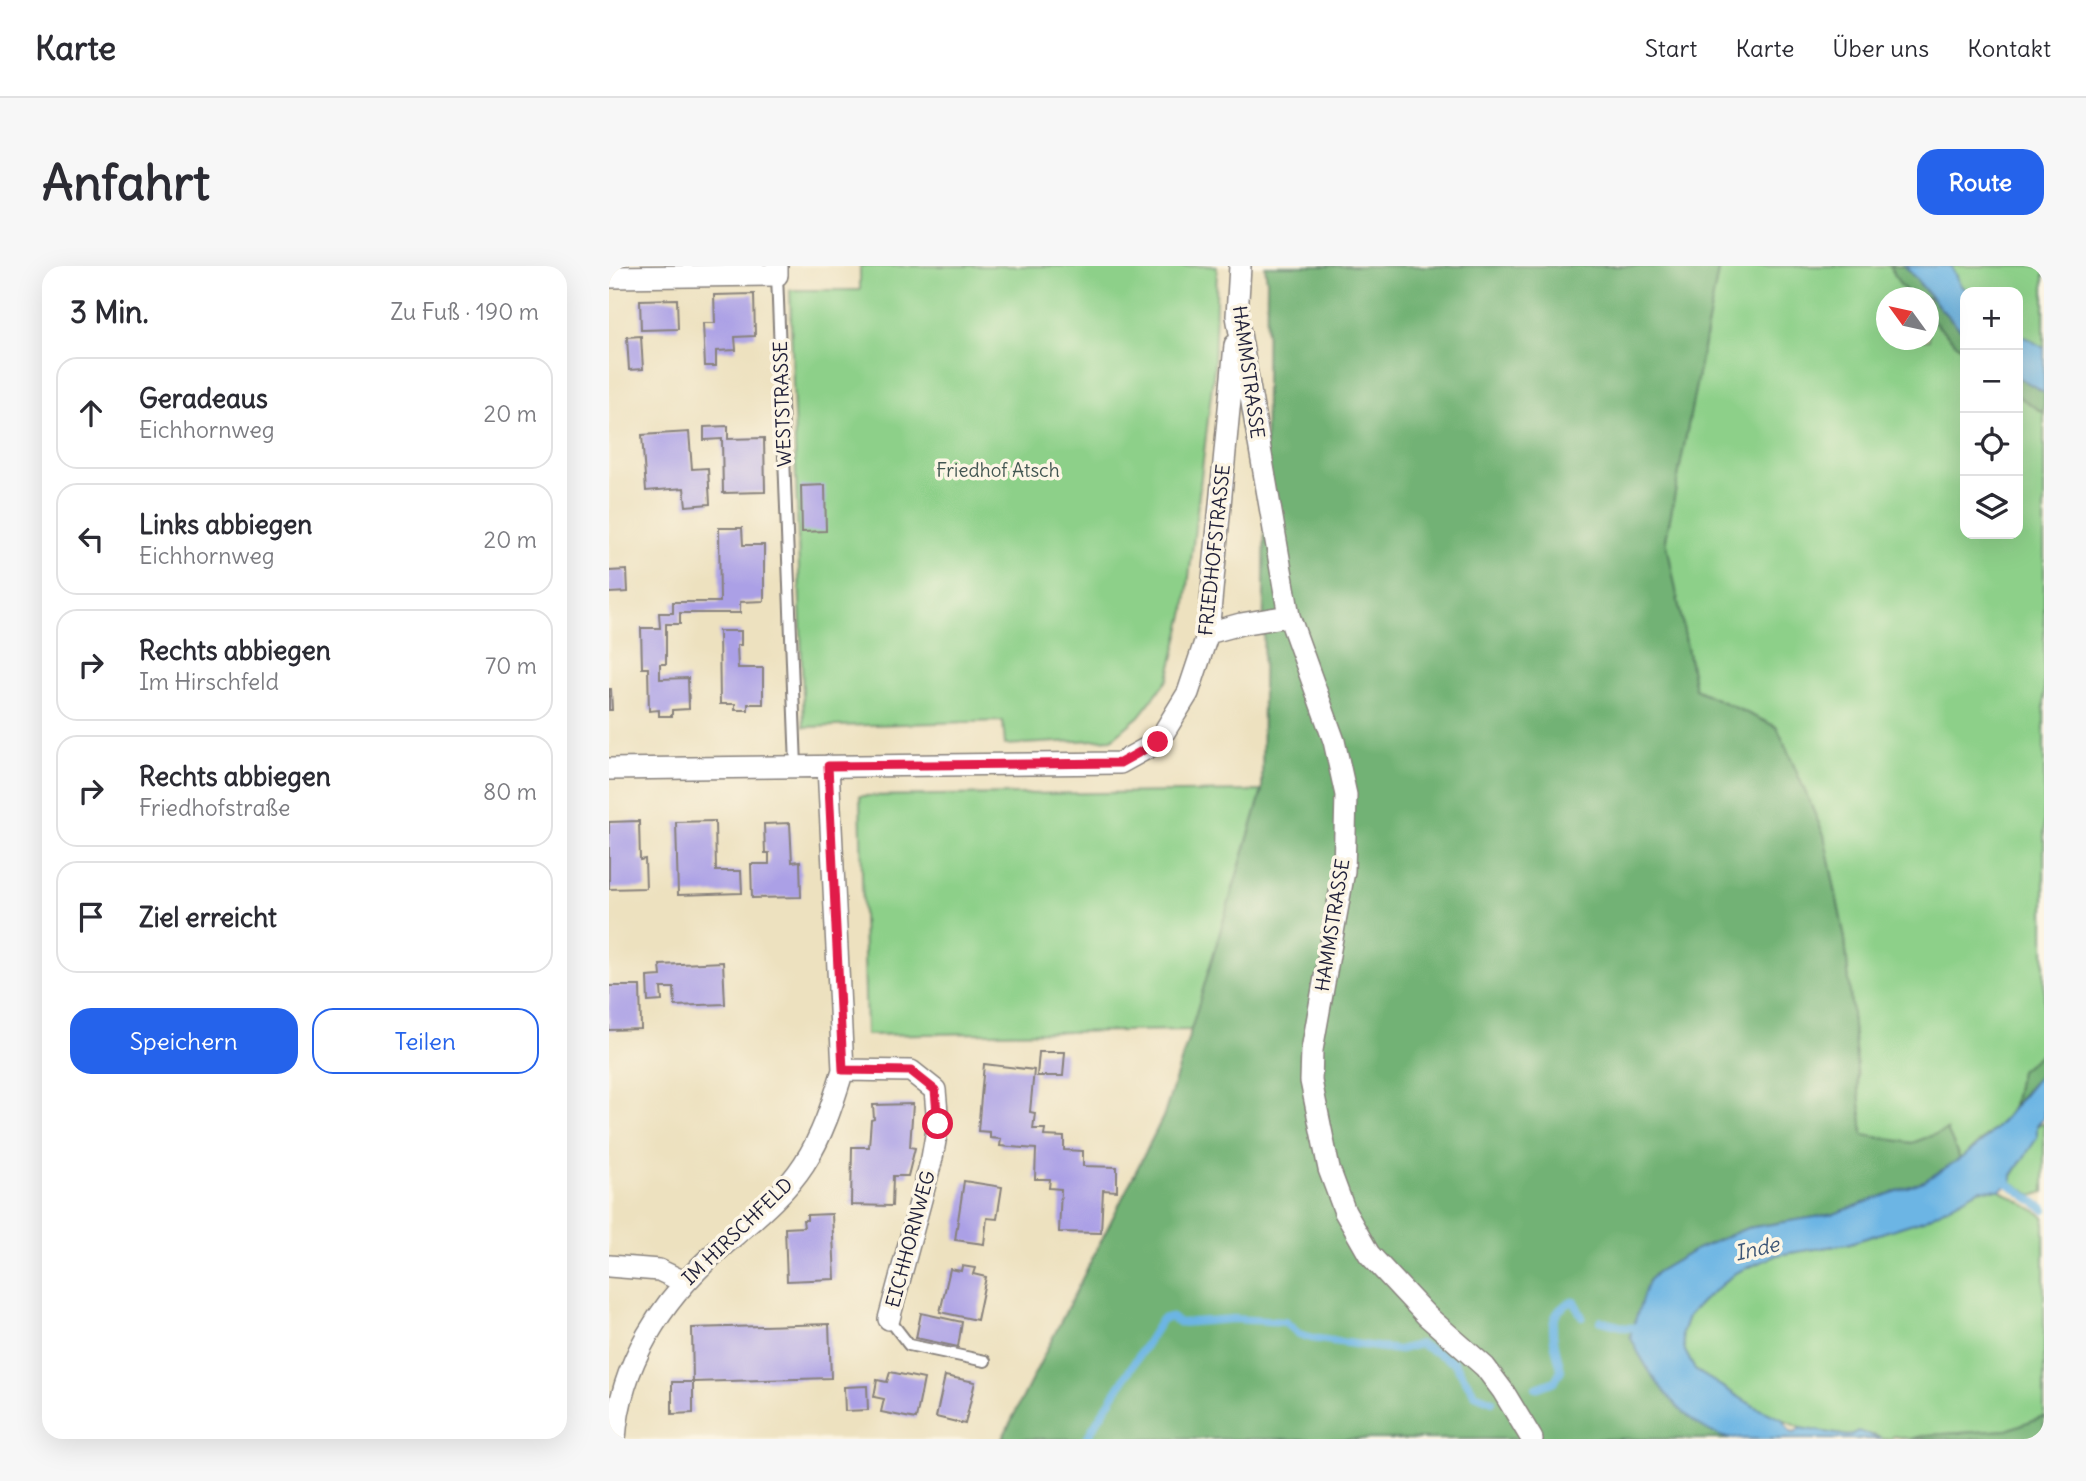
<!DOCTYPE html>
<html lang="de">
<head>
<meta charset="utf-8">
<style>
	:root { --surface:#fff; --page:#f7f7f7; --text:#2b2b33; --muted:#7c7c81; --line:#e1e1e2; --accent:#2563eb }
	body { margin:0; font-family:Delius,sans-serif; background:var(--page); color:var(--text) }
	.controls { position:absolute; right:21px; top:21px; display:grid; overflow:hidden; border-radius:14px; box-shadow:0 7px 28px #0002 }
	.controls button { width:63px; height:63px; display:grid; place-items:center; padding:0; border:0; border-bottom:2px solid var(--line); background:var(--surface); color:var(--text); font:35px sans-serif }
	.compass { position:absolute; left:1267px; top:21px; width:63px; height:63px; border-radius:50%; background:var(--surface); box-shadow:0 7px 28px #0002; rotate:303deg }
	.stop { position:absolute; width:21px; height:21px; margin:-16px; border:5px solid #e11d48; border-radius:50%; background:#fff }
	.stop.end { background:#e11d48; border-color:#fff; box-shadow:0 2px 7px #0008 }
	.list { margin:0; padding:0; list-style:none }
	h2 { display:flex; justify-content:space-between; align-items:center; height:91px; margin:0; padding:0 28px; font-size:30px }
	h2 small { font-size:23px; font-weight:400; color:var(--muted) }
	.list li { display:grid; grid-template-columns:46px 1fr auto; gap:21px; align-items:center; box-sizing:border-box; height:112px; margin:0 14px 14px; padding:0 14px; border:2px solid var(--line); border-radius:21px }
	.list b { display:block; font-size:26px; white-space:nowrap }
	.list p { margin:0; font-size:23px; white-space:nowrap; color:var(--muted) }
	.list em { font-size:23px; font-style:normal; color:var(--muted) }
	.actions { display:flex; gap:14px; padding:21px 28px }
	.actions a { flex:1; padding:16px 0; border:2px solid var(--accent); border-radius:21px; text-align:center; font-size:24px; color:var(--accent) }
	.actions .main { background:var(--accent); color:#fff }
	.icon { flex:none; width:38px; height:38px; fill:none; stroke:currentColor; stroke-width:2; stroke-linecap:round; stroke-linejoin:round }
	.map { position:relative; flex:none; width:1435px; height:1173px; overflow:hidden; border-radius:21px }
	header { display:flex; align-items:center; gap:42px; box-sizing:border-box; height:98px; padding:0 35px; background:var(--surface); border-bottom:2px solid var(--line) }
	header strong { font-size:33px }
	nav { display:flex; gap:38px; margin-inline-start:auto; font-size:24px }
	.intro { display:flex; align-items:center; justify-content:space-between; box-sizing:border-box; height:168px; padding:0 42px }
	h1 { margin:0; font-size:49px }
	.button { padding:18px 32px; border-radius:21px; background:var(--accent); color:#fff; font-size:24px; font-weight:700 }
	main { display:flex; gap:42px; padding:0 42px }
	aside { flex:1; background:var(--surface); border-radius:21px; box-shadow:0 7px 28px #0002 }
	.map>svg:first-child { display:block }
	.green { fill:#8dd089; stroke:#587962; stroke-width:2 }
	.forest { fill:#72b275; stroke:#4a6a58; stroke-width:2 }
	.water { fill:#6cb5e4; stroke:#476c90; stroke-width:2 }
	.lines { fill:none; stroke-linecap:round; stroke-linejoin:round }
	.stream { stroke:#6cb5e4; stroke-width:8 }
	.building { fill:#aba0e6 }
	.lane-casing { stroke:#88827d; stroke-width:14 }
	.street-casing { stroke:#88827d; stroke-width:24 }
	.lane { stroke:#fff; stroke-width:10 }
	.street { stroke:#fff; stroke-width:21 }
	.route { stroke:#e11d48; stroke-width:9 }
	.labels { text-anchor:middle; stroke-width:7; stroke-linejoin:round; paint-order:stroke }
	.street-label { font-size:19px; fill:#22223b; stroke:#fcf5e5 }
	.park-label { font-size:19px; fill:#425652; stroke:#fcf5e5 }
	.water-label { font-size:21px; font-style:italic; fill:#3c5576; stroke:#fcf5e5 }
</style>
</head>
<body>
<header>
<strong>Karte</strong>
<nav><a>Start</a><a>Karte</a><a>Über uns</a><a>Kontakt</a></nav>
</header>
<div class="intro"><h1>Anfahrt</h1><a class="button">Route</a></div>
<main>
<aside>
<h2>3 Min.<small>Zu Fuß · 190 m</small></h2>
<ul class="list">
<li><svg class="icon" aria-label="ahead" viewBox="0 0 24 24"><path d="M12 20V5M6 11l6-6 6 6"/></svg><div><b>Geradeaus</b><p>Eichhornweg</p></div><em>20 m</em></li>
<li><svg class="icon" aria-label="left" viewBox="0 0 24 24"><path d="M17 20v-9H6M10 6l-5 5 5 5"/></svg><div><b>Links abbiegen</b><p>Eichhornweg</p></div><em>20 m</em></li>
<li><svg class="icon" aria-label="right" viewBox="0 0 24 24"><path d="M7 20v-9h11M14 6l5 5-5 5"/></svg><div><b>Rechts abbiegen</b><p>Im Hirschfeld</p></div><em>70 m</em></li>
<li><svg class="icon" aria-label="right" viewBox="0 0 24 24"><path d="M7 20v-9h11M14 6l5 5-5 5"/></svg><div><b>Rechts abbiegen</b><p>Friedhofstraße</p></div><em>80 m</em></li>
<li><svg class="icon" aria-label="arrive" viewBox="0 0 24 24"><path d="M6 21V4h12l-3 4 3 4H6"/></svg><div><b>Ziel erreicht</b></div></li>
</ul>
<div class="actions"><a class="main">Speichern</a><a>Teilen</a></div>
</aside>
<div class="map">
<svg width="1435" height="1173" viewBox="0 0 1435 1173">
	<rect width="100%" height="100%" fill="#fcf5e5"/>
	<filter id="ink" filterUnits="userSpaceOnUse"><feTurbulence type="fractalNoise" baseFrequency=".0143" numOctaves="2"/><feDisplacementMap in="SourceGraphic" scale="14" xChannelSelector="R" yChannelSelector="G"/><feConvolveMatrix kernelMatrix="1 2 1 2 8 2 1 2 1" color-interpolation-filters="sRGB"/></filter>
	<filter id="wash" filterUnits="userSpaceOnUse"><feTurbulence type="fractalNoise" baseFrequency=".00686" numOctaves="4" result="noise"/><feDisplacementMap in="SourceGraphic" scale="28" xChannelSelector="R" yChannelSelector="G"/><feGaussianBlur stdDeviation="1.57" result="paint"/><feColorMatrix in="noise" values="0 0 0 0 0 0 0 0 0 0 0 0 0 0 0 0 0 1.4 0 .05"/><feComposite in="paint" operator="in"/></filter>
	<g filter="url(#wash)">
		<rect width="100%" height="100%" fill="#ede1bf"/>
		<path class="green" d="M 251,0 L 608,0 L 605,103 L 576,345 L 559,413 L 530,450 L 503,473 L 396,479 L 394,455 L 195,461 L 181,24 L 251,24 Z
			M 1110,0 L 1281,0 L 1290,17 L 1302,31 L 1278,32 L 1278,74 L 1320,74 L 1320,51 L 1356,86 L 1356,268 L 1409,268 L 1409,130 L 1435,147 L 1435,785 L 1411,805 L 1404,840 L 1389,860 L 1351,893 L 1338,864 L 1303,877 L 1254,869 L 1236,673 L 1215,569 L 1168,461 L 1086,423 L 1057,273 Z
			M 1342,0 L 1435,0 L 1435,82 L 1409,67 L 1409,26 L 1359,26 L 1351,19 Z
			M 653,525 L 582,764 L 257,769 L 251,530 Z
			M 1435,857 L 1435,926 L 1424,930 L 1403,916 L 1403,910 L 1427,872 L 1428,859 Z
			M 1371,923 L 1391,924 L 1435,950 L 1435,1150 L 1398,1164 L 1318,1169 L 1302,1173 L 1285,1170 L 1281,1173 L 1273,1173 L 1265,1169 L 1240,1170 L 1191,1162 L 1148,1142 L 1086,1104 L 1076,1085 L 1073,1067 L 1079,1050 L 1092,1036 L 1126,1007 L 1168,989 L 1238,978 L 1316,953 Z"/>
		<path class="forest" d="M 656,0 L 1110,0 L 1057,273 L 1086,423 L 1168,461 L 1215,569 L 1236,673 L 1254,869 L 1303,877 L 1338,864 L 1351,893 L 1315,915 L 1225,948 L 1138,962 L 1086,984 L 1048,1006 L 1039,1015 L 1036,1026 L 1116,1172 L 1121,1173 L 393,1173 L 555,849 L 582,764 L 653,525 L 658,15 Z
			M 1281,0 L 1296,0 L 1333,44 L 1356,68 L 1356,86 L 1320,51 L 1320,32 L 1302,31 L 1290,17 Z
			M 1409,111 L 1435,126 L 1435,147 L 1409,130 Z
			M 1435,785 L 1435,804 L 1404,840 L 1411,805 Z
			M 1435,1150 L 1435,1173 L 1302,1173 L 1318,1169 L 1398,1164 Z"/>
		<path class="water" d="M 1296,0 L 1342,0 L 1351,19 L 1359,26 L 1356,26 L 1356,68 L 1333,44 Z
			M 1409,67 L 1435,82 L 1435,126 L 1409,111 Z
			M 1435,804 L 1435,851 L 1428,859 L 1428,872 L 1403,909 L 1403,916 L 1391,924 L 1371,923 L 1317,953 L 1238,978 L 1168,989 L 1126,1007 L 1092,1036 L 1079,1050 L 1073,1067 L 1076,1085 L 1086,1104 L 1148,1142 L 1173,1153 L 1181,1166 L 1186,1167 L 1191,1162 L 1239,1170 L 1249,1165 L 1273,1173 C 1235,1173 1198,1173 1160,1173 C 1147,1173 1130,1173 1118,1172 C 1074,1160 1039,1109 1021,1070 L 1039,1015 L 1048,1006 L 1086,984 L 1138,962 L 1225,948 L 1315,915 L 1351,893 L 1373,876 L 1389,860 Z"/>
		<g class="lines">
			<path class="stream" d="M 1392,912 L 1435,943
				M 992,1055 L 1018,1062 L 1034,1061
				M 927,1122 L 946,1115 L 952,1104 C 946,1078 932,1047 965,1035 L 973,1051
				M 477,1173 L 553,1053 L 561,1051 L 571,1057 L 624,1053 L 676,1056 L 690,1068 L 702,1072 L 789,1084 L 811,1078 L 845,1096 L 866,1128 L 883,1135"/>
		</g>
		<g id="blocks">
			<path class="building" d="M 145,28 L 146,70 L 126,71 L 127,84 L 107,85 L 107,100 L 96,100 L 94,57 L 106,57 L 105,29 Z
				M 68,33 L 69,63 L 32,64 L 31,34 Z
				M 32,70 L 34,103 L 20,104 L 18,71 Z
				M 119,160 L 119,173 L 155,172 L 156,226 L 114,227 L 113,173 L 95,174 L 95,161 Z
				M 80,166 L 83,203 L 99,202 L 101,238 L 77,240 L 75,222 L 37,225 L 33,169 Z
				M 216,219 L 217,265 L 193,266 L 192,220 Z
				M 110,262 L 133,262 L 134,279 L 155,279 L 155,335 L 131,336 L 131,347 L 71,347 L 71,358 L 57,358 L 57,398 L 51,398 L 51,413 L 79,412 L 80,443 L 63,444 L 63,450 L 50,450 L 50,444 L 40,445 L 39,402 L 33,402 L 32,362 L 51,362 L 50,347 L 64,347 L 64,336 L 111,336 Z
				M 18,304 L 19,326 L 0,327 L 0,305 Z
				M 110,365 L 132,365 L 132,379 L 128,379 L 129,402 L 154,402 L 154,438 L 139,438 L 139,444 L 126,444 L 126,438 L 111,438 Z
				M 0,423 L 2,423 L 3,444 L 0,444 Z
				M 30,555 L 31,594 L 36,593 L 37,622 L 0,623 L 0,556 Z
				M 106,555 L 107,605 L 132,605 L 133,627 L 69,629 L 67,556 Z
				M 181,557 L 183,596 L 191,595 L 192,631 L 143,632 L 142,598 L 160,598 L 160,587 L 156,587 L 155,558 Z
				M 114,696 L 116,738 L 66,740 L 65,722 L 52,722 L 53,735 L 39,736 L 38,711 L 52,710 L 51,699 Z
				M 0,720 L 31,720 L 32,763 L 0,764 Z
				M 430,786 L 456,786 L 454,810 L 428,810 Z
				M 375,798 L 425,804 L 421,846 L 426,847 L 424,863 L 436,863 L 435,870 L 455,871 L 455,884 L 474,885 L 474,900 L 508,901 L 508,925 L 494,924 L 492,967 L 450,966 L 452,923 L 440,922 L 441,913 L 426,913 L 427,883 L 391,880 L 392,873 L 381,872 L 381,866 L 369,865 Z
				M 304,838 L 301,881 L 306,882 L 299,910 L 284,910 L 283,940 L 242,939 L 243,881 L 260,881 L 262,854 L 265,853 L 264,839 Z
				M 355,915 L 393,921 L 388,953 L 378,952 L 375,978 L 346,974 Z
				M 223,948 L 226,1013 L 178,1015 L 176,962 L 195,961 L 194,954 L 198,954 L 198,949 Z
				M 353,1000 L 366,1002 L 364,1008 L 377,1011 L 368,1054 L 331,1046 L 341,1003 L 352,1005 Z
				M 312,1047 L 353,1056 L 349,1081 L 307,1072 Z
				M 220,1058 L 222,1112 L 84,1116 L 83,1062 Z
				M 281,1106 L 315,1113 L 307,1153 L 272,1146 L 275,1133 L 265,1131 L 268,1114 L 278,1116 Z
				M 336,1110 L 366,1116 L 356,1158 L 327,1151 Z
				M 63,1116 L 84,1116 L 84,1147 L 63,1148 Z
				M 258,1120 L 259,1144 L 236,1145 L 235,1121 Z"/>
		</g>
	</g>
	<g filter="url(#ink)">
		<use href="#blocks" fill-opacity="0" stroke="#88827d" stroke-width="2"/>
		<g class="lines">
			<defs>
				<path id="lane" d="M 168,9 L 187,500
					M 280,1053 L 300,1079 L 376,1095"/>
				<path id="street" d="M 631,0 L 628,50 L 680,350 L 725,475 L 737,529 L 735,605 L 703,784 L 702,815 L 720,903 L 736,946 L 760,988 L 818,1050 L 876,1101 L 894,1125 L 923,1173
					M 0,11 L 168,9 L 168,0
					M 599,367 L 632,358 L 680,350
					M 0,503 L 511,497 L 549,476 L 579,427 L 599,367 L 626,79
					M 234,804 L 302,805 L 326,824 L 329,858 L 323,892 L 280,1053
					M 0,1000 L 50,1004 L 75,1016
					M 6,1173 C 11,1098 53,1034 108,985 C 138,958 173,932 195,898 C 214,869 224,836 234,804 L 219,500"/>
			</defs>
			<use href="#lane" class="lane-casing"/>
			<use href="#street" class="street-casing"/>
			<use href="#lane" class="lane"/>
			<use href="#street" class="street"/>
		</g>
	</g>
	<g class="lines" filter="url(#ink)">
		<path class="route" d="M 329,858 L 326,824 L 302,805 L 234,804 L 219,500 L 511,497 L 549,476"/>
	</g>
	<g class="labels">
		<g class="street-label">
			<text transform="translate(640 106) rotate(82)" y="7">HAMMSTRASSE</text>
			<text transform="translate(173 138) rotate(-92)" y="7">WESTSTRASSE</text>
			<text transform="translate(605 284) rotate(-84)" y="7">FRIEDHOFSTRASSE</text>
			<text transform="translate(723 659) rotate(-81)" y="7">HAMMSTRASSE</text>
			<text transform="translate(128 965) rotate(-44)" y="7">IM HIRSCHFELD</text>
			<text transform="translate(301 973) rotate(-75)" y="7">EICHHORNWEG</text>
		</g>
		<g class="park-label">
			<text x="389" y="211">Friedhof Atsch</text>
		</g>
		<g class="water-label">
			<text transform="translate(1148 983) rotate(-13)" y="7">Inde</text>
		</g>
	</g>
</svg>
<div class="controls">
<button>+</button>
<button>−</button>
<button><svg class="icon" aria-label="locate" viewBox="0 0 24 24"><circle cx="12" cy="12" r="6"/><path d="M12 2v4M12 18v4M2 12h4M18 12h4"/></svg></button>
<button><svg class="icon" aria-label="layers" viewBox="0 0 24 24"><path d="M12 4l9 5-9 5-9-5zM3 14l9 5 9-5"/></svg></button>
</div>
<svg class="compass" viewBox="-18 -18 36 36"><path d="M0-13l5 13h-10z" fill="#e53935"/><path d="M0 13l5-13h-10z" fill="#7c7c81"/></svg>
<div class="stop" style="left:329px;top:858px"></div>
<div class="stop end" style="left:549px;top:476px"></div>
</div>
</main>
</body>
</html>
